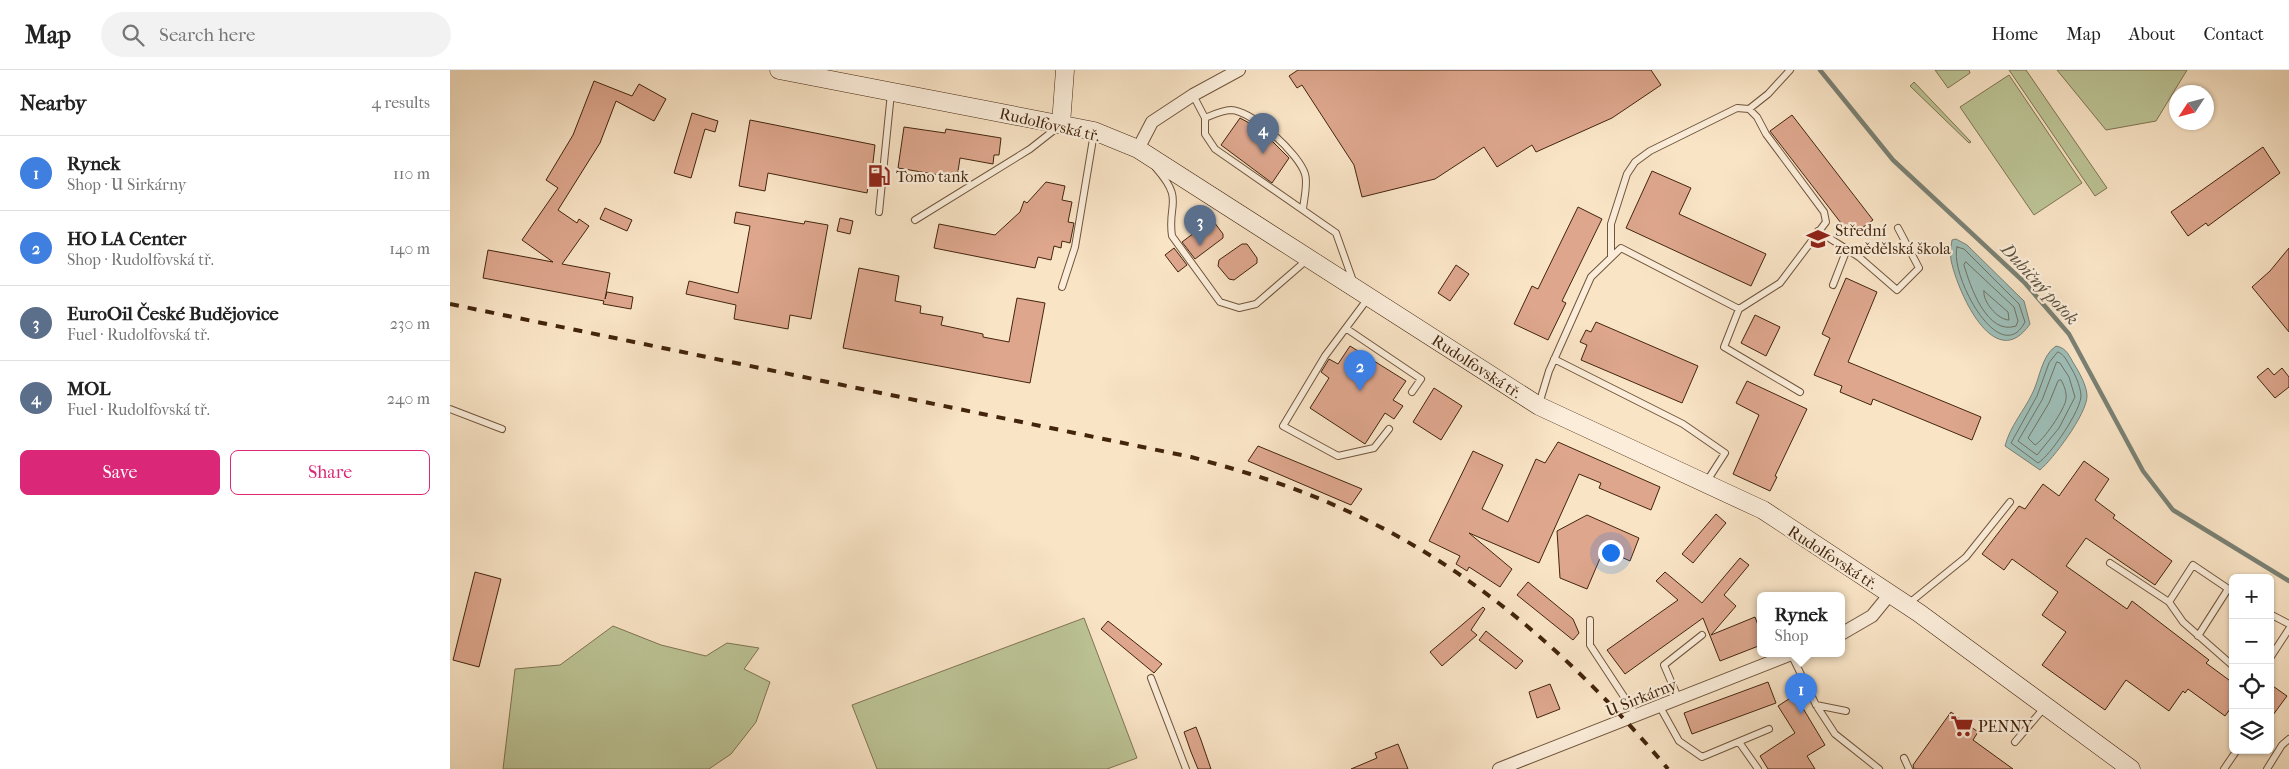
<!DOCTYPE html>
<html lang="en">
<head>
<meta charset="utf-8">
<style>
	:root { --surface:#fff; --page:#f2f2f2; --text:#222; --muted:#767676; --line:#e0e0e0; --accent:#db2777 }
	body { margin:0; font-family:"IM FELL French Canon",serif; background:var(--page); color:var(--text) }
	.controls { position:absolute; right:15px; bottom:15px; display:grid; overflow:hidden; border-radius:8px; box-shadow:0 1px 4px #0004 }
	.controls button { width:45px; height:45px; display:grid; place-items:center; padding:0; border:0; border-bottom:1px solid var(--line); background:var(--surface); color:var(--text); font:25px sans-serif }
	.compass { position:absolute; left:1719px; top:15px; width:45px; height:45px; border-radius:50%; background:var(--surface); box-shadow:0 1px 4px #0004; rotate:234deg }
	.you { position:absolute; left:1160px; top:482px; width:18px; height:18px; margin:-12px; border:4px solid #fff; border-radius:50%; background:#1a73e8; box-shadow:0 0 0 8px #1a73e833 }
	.badge { display:grid; place-items:center; width:32px; height:32px; border-radius:50%; background:var(--accent); color:#fff; font-size:16px; font-weight:700 }
	.pin { position:absolute; translate:-50% -41px; filter:drop-shadow(0 1px 2px #0008) }
	.pin::after { content:''; position:absolute; top:26px; width:18px; height:15px; background:inherit; clip-path:polygon(0 0,100% 0,50% 100%) }
	.popup { position:absolute; left:1307px; top:522px; width:88px; height:65px; box-sizing:border-box; display:grid; place-content:center; border-radius:8px; background:var(--surface); filter:drop-shadow(0 1px 4px #0005); font-size:16px; white-space:nowrap; color:var(--muted) }
	.popup b { font-size:19px; color:var(--text) }
	.popup::after { content:''; position:absolute; left:50%; top:100%; margin-left:-10px; border:10px solid transparent; border-top-color:var(--surface) }
	.list { margin:0; padding:0; list-style:none }
	h2 { display:flex; justify-content:space-between; align-items:center; height:65px; margin:0; padding:0 20px; font-size:21px }
	h2 small { font-size:16px; font-weight:400; color:var(--muted) }
	.list li { display:grid; grid-template-columns:32px 1fr auto; gap:15px; align-items:center; box-sizing:border-box; height:75px; padding:0 20px; border-top:1px solid var(--line) }
	.list b { display:block; font-size:19px; white-space:nowrap }
	.list p { margin:0; font-size:16px; white-space:nowrap; color:var(--muted) }
	.list em { font-size:16px; font-style:normal; color:var(--muted) }
	.actions { display:flex; gap:10px; padding:15px 20px }
	.actions a { flex:1; padding:11px 0; border:1px solid var(--accent); border-radius:8px; text-align:center; font-size:18px; color:var(--accent) }
	.actions .main { background:var(--accent); color:#fff }
	.icon { flex:none; width:28px; height:28px; fill:none; stroke:currentColor; stroke-width:2; stroke-linecap:round; stroke-linejoin:round }
	.map { position:relative; flex:none; width:1839px; height:699px; overflow:hidden }
	header { display:flex; align-items:center; gap:30px; box-sizing:border-box; height:70px; padding:0 25px; background:var(--surface); border-bottom:1px solid var(--line) }
	header strong { font-size:24px }
	nav { display:flex; gap:28px; margin-inline-start:auto; font-size:18px }
	.search { width:350px; height:45px; background:var(--page); display:flex; align-items:center; gap:12px; box-sizing:border-box; padding:0 18px; border-radius:28px; color:var(--muted); font-size:19px }
	main { display:flex }
	aside { flex:1; background:var(--surface) }
	.map>svg:first-child { display:block }
	.green { fill:#bcc496; stroke:#807452 }
	.water { fill:#9ebeb8; stroke:#7a8174 }
	.lines { fill:none; stroke-linecap:round; stroke-linejoin:round }
	.shore { stroke:#707262; stroke-width:1 }
	.stream { stroke:#7a8174; stroke-width:4.5 }
	.building { fill:#dda68d; stroke:#43250d }
	.lane-casing { stroke:#70553b; stroke-width:8 }
	.street-casing { stroke:#70553b; stroke-width:14 }
	.secondary-casing { stroke:#43250d; stroke-width:19 }
	.lane { stroke:#fbedda; stroke-width:6 }
	.street { stroke:#fbedda; stroke-width:12 }
	.secondary { stroke:#fbedda; stroke-width:18 }
	.rail { stroke:#43250d; stroke-width:4; stroke-dasharray:9 9; stroke-linecap:butt }
	.labels { text-anchor:middle; stroke-width:4.5; stroke-linejoin:round; paint-order:stroke }
	.street-label { font-size:16px; fill:#43250d; stroke:#fbedda }
	.poi-label { font-size:16px; fill:#43250d; stroke:#fbedda; text-anchor:start }
	.water-label { font-size:18px; font-style:italic; fill:#5e5340; stroke:#fbedda }
</style>
</head>
<body>
<header>
<strong>Map</strong>
<div class="search"><svg class="icon" aria-label="search" viewBox="0 0 24 24"><circle cx="10" cy="10" r="6"/><path d="M15 15l6 6"/></svg>Search here</div>
<nav><a>Home</a><a>Map</a><a>About</a><a>Contact</a></nav>
</header>
<main>
<aside>
<h2>Nearby<small>4 results</small></h2>
<ul class="list">
<li><span class="badge" style="background:#3f7fe0">1</span><div><b>Rynek</b><p>Shop · U Sirkárny</p></div><em>110 m</em></li>
<li><span class="badge" style="background:#3f7fe0">2</span><div><b>HO LA Center</b><p>Shop · Rudolfovská tř.</p></div><em>140 m</em></li>
<li><span class="badge" style="background:#5c6f8a">3</span><div><b>EuroOil České Budějovice</b><p>Fuel · Rudolfovská tř.</p></div><em>230 m</em></li>
<li><span class="badge" style="background:#5c6f8a">4</span><div><b>MOL</b><p>Fuel · Rudolfovská tř.</p></div><em>240 m</em></li>
</ul>
<div class="actions"><a class="main">Save</a><a>Share</a></div>
</aside>
<div class="map">
<svg width="1839" height="699" viewBox="0 0 1839 699">
	<rect width="100%" height="100%" fill="#f9e4c6"/>
	<filter id="stains"><feTurbulence type="fractalNoise" baseFrequency=".004" numOctaves="4"/><feColorMatrix values="0 0 0 0 .2 0 0 0 0 .09 0 0 0 0 .02 0 0 0 .5 -.17"/></filter>
	<radialGradient id="worn" r=".72"><stop offset=".6" stop-color="#630" stop-opacity="0"/><stop offset="1" stop-color="#630" stop-opacity=".3"/></radialGradient>
	<path class="green" d="M 1485,0 L 1519,0 L 1520,3 L 1498,18 Z
		M 1559,0 L 1576,0 L 1657,118 L 1645,126 Z
		M 1607,0 L 1737,0 L 1706,51 L 1656,60 Z
		M 1559,5 L 1632,113 L 1584,145 L 1510,37 Z
		M 1464,12 L 1521,72 L 1519,73 L 1460,16 Z
		M 634,548 L 687,688 L 657,699 L 427,699 L 402,635 Z
		M 163,556 L 211,575 L 256,586 L 277,573 L 309,578 L 294,599 L 320,612 L 306,652 L 281,684 L 259,699 L 53,699 L 65,599 L 110,595 Z"/>
	<path class="water" d="M 1506,169 L 1517,175 L 1574,231 L 1580,254 C 1544,306 1507,220 1501,190 C 1500,184 1501,177 1502,170 Z
		M 1606,276 C 1617,278 1619,286 1624,294 C 1629,302 1637,316 1637,326 C 1637,344 1603,389 1590,400 L 1555,376 C 1560,356 1574,341 1582,324 C 1590,309 1591,286 1606,276 Z"/>
	<g class="lines">
		<path class="shore" d="M 1507,177 L 1514,179 L 1569,234 L 1575,252 C 1550,300 1499,205 1507,177 Z
			M 1516,192 L 1564,237 L 1568,251 L 1566,256 C 1537,266 1520,216 1514,195 Z
			M 1534,221 L 1558,242 L 1559,250 C 1548,250 1532,231 1534,221 Z
			M 1608,282 C 1614,284 1617,291 1620,296 C 1625,304 1630,315 1631,325 C 1632,339 1600,386 1588,393 L 1561,373 L 1587,326 L 1599,293 Z
			M 1607,292 L 1610,293 L 1619,307 L 1625,327 L 1609,358 L 1587,385 L 1568,371 L 1592,330 Z
			M 1611,310 C 1614,315 1617,323 1616,329 C 1615,339 1593,371 1585,375 L 1578,368 L 1599,333 L 1608,311 Z"/>
		<path class="stream" d="M 1370,0 L 1443,90 L 1574,212 L 1619,264 L 1693,401 L 1723,440 L 1839,511"/>
	</g>
	<path class="building" d="M 848,0 L 1201,0 L 1211,15 L 1162,48 L 1086,82 L 1082,75 L 1047,97 L 1034,77 L 985,109 L 912,127 L 904,95 L 852,15 L 847,18 L 839,6 Z
		M 144,11 L 182,26 L 189,14 L 216,29 L 204,51 L 166,31 L 150,73 L 108,140 L 127,153 L 129,149 L 139,156 L 112,194 L 160,203 L 155,229 L 157,222 L 183,227 L 181,239 L 153,234 L 154,231 L 33,208 L 38,180 L 103,192 L 72,170 L 108,118 L 96,110 L 123,65 Z
		M 242,43 L 268,51 L 265,62 L 255,59 L 241,108 L 224,103 Z
		M 1342,45 L 1423,150 L 1401,166 L 1320,61 Z
		M 790,48 L 810,59 L 839,88 L 822,113 L 771,75 Z
		M 300,50 L 425,75 L 422,101 L 428,99 L 427,114 L 418,117 L 417,123 L 318,103 L 315,121 L 289,116 Z
		M 454,57 L 495,63 L 496,59 L 551,68 L 549,85 L 544,85 L 543,94 L 510,88 L 507,108 L 448,98 Z
		M 1813,77 L 1830,103 L 1758,156 L 1756,153 L 1738,166 L 1721,142 Z
		M 1202,101 L 1241,118 L 1229,144 L 1316,184 L 1301,216 L 1176,158 Z
		M 596,112 L 615,116 L 612,130 L 622,132 L 618,152 L 624,153 L 620,173 L 612,171 L 611,178 L 604,176 L 601,190 L 588,187 L 585,198 L 484,178 L 489,154 L 545,165 L 570,142 L 574,131 L 577,133 Z
		M 1128,137 L 1152,149 L 1112,231 L 1116,233 L 1098,270 L 1064,254 L 1082,216 L 1088,219 Z
		M 155,138 L 182,150 L 177,161 L 150,149 Z
		M 286,142 L 354,154 L 355,151 L 378,155 L 361,249 L 340,245 L 338,259 L 284,249 L 286,235 L 236,224 L 239,211 L 288,223 L 300,156 L 284,153 Z
		M 390,148 L 403,151 L 400,164 L 387,161 Z
		M 760,151 L 764,152 L 773,164 L 773,168 L 745,189 L 732,172 Z
		M 792,174 L 797,174 L 807,188 L 807,193 L 784,210 L 779,209 L 768,196 L 769,190 Z
		M 724,178 L 737,195 L 728,202 L 715,185 Z
		M 1839,178 L 1839,262 L 1802,217 L 1820,201 Z
		M 1006,195 L 1019,204 L 1000,231 L 988,223 Z
		M 409,198 L 449,206 L 445,231 L 471,236 L 470,243 L 493,247 L 491,255 L 533,264 L 533,267 L 559,272 L 567,228 L 595,233 L 580,313 L 393,278 Z
		M 1396,208 L 1427,222 L 1398,292 L 1531,347 L 1522,370 L 1423,329 L 1421,335 L 1390,322 L 1392,316 L 1364,305 L 1380,268 L 1372,264 Z
		M 1305,245 L 1330,257 L 1316,286 L 1291,273 Z
		M 1146,252 L 1248,296 L 1232,333 L 1131,290 L 1137,275 L 1130,272 L 1136,260 L 1141,262 Z
		M 900,276 L 956,311 L 943,330 L 953,336 L 944,349 L 935,343 L 915,374 L 860,338 L 879,308 L 871,302 L 879,289 L 888,294 Z
		M 1818,298 L 1824,305 L 1832,298 L 1839,307 L 1839,317 L 1825,328 L 1807,307 Z
		M 1297,311 L 1357,339 L 1325,406 L 1327,407 L 1320,421 L 1283,404 L 1309,345 L 1286,333 Z
		M 984,318 L 1012,336 L 991,370 L 963,352 Z
		M 1108,372 L 1210,417 L 1201,440 L 1149,418 L 1151,413 L 1129,404 L 1089,493 L 1019,463 L 1062,499 L 1050,517 L 1019,497 L 1017,501 L 1006,494 L 1010,486 L 979,471 L 1023,381 L 1053,395 L 1032,439 L 1058,452 L 1086,389 L 1095,393 Z
		M 808,376 L 912,419 L 901,435 L 798,391 Z
		M 1634,391 L 1659,409 L 1645,430 L 1665,445 L 1663,448 L 1722,491 L 1705,515 L 1636,468 L 1616,496 L 1677,539 L 1682,531 L 1759,590 L 1756,593 L 1783,613 L 1783,635 L 1775,646 L 1738,619 L 1735,623 L 1733,621 L 1719,641 L 1676,610 L 1655,640 L 1592,595 L 1616,562 L 1592,545 L 1608,522 L 1562,489 L 1554,500 L 1532,484 L 1569,436 L 1575,439 L 1593,414 L 1609,426 Z
		M 1266,444 L 1276,453 L 1243,493 L 1232,484 Z
		M 1137,445 L 1189,468 L 1180,491 L 1154,479 L 1137,519 L 1110,508 L 1107,461 Z
		M 1290,488 L 1299,495 L 1274,525 L 1286,536 L 1261,565 L 1305,547 L 1311,563 L 1311,575 L 1270,591 L 1253,548 L 1175,604 L 1157,580 L 1228,530 L 1206,511 L 1215,502 L 1252,533 Z
		M 25,502 L 51,509 L 29,597 L 3,590 Z
		M 1078,512 L 1123,549 L 1129,563 L 1123,570 L 1067,525 Z
		M 1033,537 L 1035,539 L 1021,560 L 1027,565 L 992,596 L 980,582 Z
		M 658,551 L 712,594 L 704,603 L 651,559 Z
		M 1036,561 L 1073,591 L 1066,599 L 1029,570 Z
		M 1318,612 L 1326,633 L 1242,664 L 1234,643 Z
		M 1100,614 L 1110,639 L 1087,648 L 1079,622 Z
		M 1820,614 L 1837,626 L 1820,649 Z
		M 1345,625 L 1375,675 L 1357,686 L 1365,699 L 1318,699 L 1310,686 L 1345,663 L 1328,636 Z
		M 1501,642 L 1528,662 L 1523,670 L 1563,699 L 1464,699 L 1463,695 Z
		M 746,657 L 751,670 L 761,699 L 748,699 L 741,682 L 734,662 Z
		M 948,674 L 958,699 L 901,699 L 927,688 L 925,683 Z"/>
	<g class="lines">
		<defs>
			<path id="lane" d="M 743,25 L 755,48 L 755,64 L 765,79 L 886,163 L 903,211
				M 1299,39 L 1318,24 L 1340,0
				M 755,48 C 762,45 773,40 781,40 C 803,41 849,84 855,104 C 858,113 854,129 853,139
				M 706,98 C 735,131 717,133 722,166 L 770,232 L 789,238 L 806,234 L 858,189
				M 429,142 L 441,23
				M 465,150 L 580,79 L 608,57
				M 1368,161 L 1409,187 L 1447,220 L 1469,198 L 1448,158
				M 1161,187 L 1161,154 L 1177,104 L 1185,92 L 1200,81 L 1287,38 L 1299,39 L 1307,47 L 1316,64 L 1374,142 L 1376,152 L 1330,213 L 1289,239
				M 1383,215 L 1397,179
				M 612,217 L 625,177 L 644,63
				M 919,227 L 875,286 L 833,356 L 888,386 L 924,378 L 939,359
				M 897,259 L 971,309 L 962,322
				M 1104,289 L 1233,354 L 1275,383 L 1257,411
				M 1089,334 L 1099,301 L 1141,207 L 1171,178 L 1289,239 L 1274,277 L 1350,322
				M 0,339 L 52,359
				M 1660,493 L 1719,532 L 1733,552 L 1783,596
				M 1719,532 L 1743,495 L 1783,522
				M 1458,534 L 1516,487 L 1560,432
				M 1820,544 L 1839,554
				M 1140,550 L 1140,575 L 1186,645
				M 1748,566 L 1778,519
				M 1341,584 L 1366,635 L 1385,664 L 1429,699
				M 1820,588 L 1839,559
				M 701,608 L 736,699
				M 1229,630 L 1214,595 L 1252,565
				M 1366,635 L 1396,641
				M 1210,637 L 1229,671 L 1252,687 L 1319,659
				M 1289,672 L 1308,699
				M 1565,672 L 1594,638
				M 1454,688 L 1459,699
				M 1774,699 L 1787,680
				M 1817,699 L 1832,675 L 1839,669"/>
			<path id="street" d="M 688,79 L 702,52 L 743,25 L 789,0
				M 1391,564 L 1422,546 L 1440,524
				M 1049,699 L 1344,583"/>
			<path id="secondary" d="M 329,0 L 644,61 L 688,79 L 1089,336 L 1313,440 L 1469,543 L 1681,699
				M 611,54 L 615,0"/>
		</defs>
		<use href="#lane" class="lane-casing"/>
		<use href="#street" class="street-casing"/>
		<use href="#secondary" class="secondary-casing"/>
		<use href="#lane" class="lane"/>
		<use href="#street" class="street"/>
		<use href="#secondary" class="secondary"/>
		<path class="rail" d="M 0,234 L 741,387 C 793,401 846,417 895,440 C 1023,497 1129,593 1218,699"/>
	</g>
	<defs>
		<symbol id="fuel-bare" viewBox="-9 -9 18 18"><path d="M-5.5-6h7V0h2V4h1.3V-2.5L3-4.5l.8-.8L6-3V5H2.5V1h-1V6h-7ZM-4.2-4.7v3.2H.2V-4.7Z" fill="#8f2418" stroke="#fbedda" stroke-width="2.5" paint-order="stroke"/></symbol>
		<symbol id="school-bare" viewBox="-9 -9 18 18"><path d="M0-5L7-2L0 1L-7-2ZM-4 1L0 2.5L4 1V4Q0 6-4 4Z" fill="#8f2418" stroke="#fbedda" stroke-width="2.5" paint-order="stroke"/></symbol>
		<symbol id="supermarket-bare" viewBox="-9 -9 18 18"><path d="M-6-5.5h2.5l.6 2H6L4.5 2H-2.5L-4.4-4H-6ZM-1.5 3.2a1.3 1.3 0 1 0 .1 0ZM3 3.2a1.3 1.3 0 1 0 .1 0Z" fill="#8f2418" stroke="#fbedda" stroke-width="2.5" paint-order="stroke"/></symbol>
	</defs>
	<g fill-rule="evenodd">
		<use href="#fuel-bare" x="413" y="90" width="32" height="32"/>
		<use href="#school-bare" x="1352" y="153" width="32" height="32"/>
		<use href="#supermarket-bare" x="1496" y="640" width="32" height="32"/>
	</g>
	<g class="labels">
		<g class="street-label">
			<text transform="translate(600 54) rotate(13)" y="6">Rudolfovská tř.</text>
			<text transform="translate(1027 296) rotate(33)" y="6">Rudolfovská tř.</text>
			<text transform="translate(1383 487) rotate(33)" y="6">Rudolfovská tř.</text>
			<text transform="translate(1191 627) rotate(-22)" y="6">U Sirkárny</text>
		</g>
		<g class="poi-label">
			<text x="446" y="112">Tomo tank</text>
			<text x="1385" y="166">Střední<tspan x="1385" dy="18">zemědělská škola</tspan></text>
			<text x="1528" y="662">PENNY</text>
		</g>
		<g class="water-label">
			<text transform="translate(1590 214) rotate(47)" y="6">Dubičný potok</text>
		</g>
	</g>
	<rect width="100%" height="100%" filter="url(#stains)"/>
	<rect width="100%" height="100%" fill="url(#worn)"/>
</svg>
<div class="controls">
<button>+</button>
<button>−</button>
<button><svg class="icon" aria-label="locate" viewBox="0 0 24 24"><circle cx="12" cy="12" r="6"/><path d="M12 2v4M12 18v4M2 12h4M18 12h4"/></svg></button>
<button><svg class="icon" aria-label="layers" viewBox="0 0 24 24"><path d="M12 4l9 5-9 5-9-5zM3 14l9 5 9-5"/></svg></button>
</div>
<svg class="compass" viewBox="-18 -18 36 36"><path d="M0-13l5 13h-10z" fill="#e53935"/><path d="M0 13l5-13h-10z" fill="#767676"/></svg>
<div class="you"></div>
<div class="pin badge" style="left:1351px;top:644px;background:#3f7fe0">1</div>
<div class="popup"><b>Rynek</b>Shop</div>
<div class="pin badge" style="left:910px;top:321px;background:#3f7fe0">2</div>
<div class="pin badge" style="left:750px;top:176px;background:#5c6f8a">3</div>
<div class="pin badge" style="left:813px;top:84px;background:#5c6f8a">4</div>
</div>
</main>
</body>
</html>
